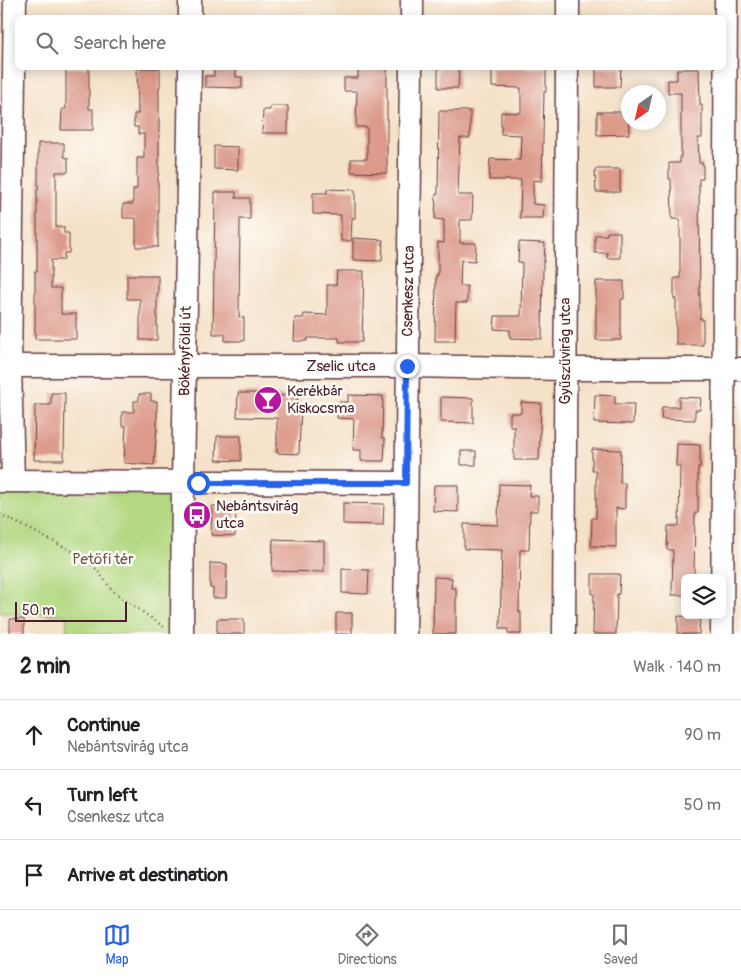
<!DOCTYPE html>
<html lang="en">
<head>
<meta charset="utf-8">
<style>
	:root { --surface:#fff; --page:#f2f2f2; --text:#202124; --muted:#757577; --line:#e0e0e0; --accent:#2563eb }
	body { margin:0; font-family:Pangolin,sans-serif; background:var(--page); color:var(--text) }
	.controls { position:absolute; right:15px; bottom:15px; display:grid; overflow:hidden; border-radius:8px; box-shadow:0 2px 12px #0003 }
	.controls button { width:45px; height:45px; display:grid; place-items:center; padding:0; border:0; border-bottom:1px solid var(--line); background:var(--surface); color:var(--text); font:25px sans-serif }
	.compass { position:absolute; left:621px; top:85px; width:45px; height:45px; border-radius:50%; background:var(--surface); box-shadow:0 2px 12px #0003; rotate:214deg }
	.scale { position:absolute; left:15px; bottom:12px; width:112px; box-sizing:border-box; padding-left:5px; border:2px solid #4a1f2b; border-top:0; font-size:14px; line-height:18px; white-space:nowrap; color:#4a1f2b; -webkit-text-stroke:4px #fdfcf7; paint-order:stroke }
	.stop { position:absolute; width:15px; height:15px; margin:-11px; border:4px solid #2563eb; border-radius:50%; background:#fff }
	.stop.end { background:#2563eb; border-color:#fff; box-shadow:0 1px 5px #0008 }
	.list { margin:0; padding:0; list-style:none }
	h2 { display:flex; justify-content:space-between; align-items:center; height:65px; margin:0; padding:0 20px; font-size:21px }
	h2 small { font-size:16px; font-weight:400; color:var(--muted) }
	.list li { display:grid; grid-template-columns:32px 1fr auto; gap:15px; align-items:center; box-sizing:border-box; height:70px; padding:0 20px; border-top:1px solid var(--line) }
	.list b { display:block; font-size:19px; white-space:nowrap }
	.list p { margin:0; font-size:16px; white-space:nowrap; color:var(--muted) }
	.list em { font-size:16px; font-style:normal; color:var(--muted) }
	.icon { flex:none; width:28px; height:28px; fill:none; stroke:currentColor; stroke-width:2; stroke-linecap:round; stroke-linejoin:round }
	.map { position:relative; flex:none; width:741px; height:634px; overflow:hidden }
	.search { position:absolute; background:var(--surface); box-shadow:0 2px 12px #0003; left:15px; right:15px; top:15px; height:55px; display:flex; align-items:center; gap:12px; box-sizing:border-box; padding:0 18px; border-radius:8px; color:var(--muted); font-size:19px }
	.sheet { height:275px; background:var(--surface) }
	nav { display:flex; justify-content:space-around; align-items:center; box-sizing:border-box; height:70px; border-top:1px solid var(--line); background:var(--surface); font-size:14px; color:var(--muted) }
	nav a { display:grid; justify-items:center; gap:2px }
	nav .on { color:var(--accent) }
	.map>svg:first-child { display:block }
	.green { fill:#b3d882; stroke:#7e7c56 }
	.building { fill:#dc9a8a }
	.lines { fill:none; stroke-linecap:round; stroke-linejoin:round }
	.minor-casing { stroke:#643c43; stroke-width:25 }
	.path { stroke:#643c43; stroke-width:2.5; stroke-dasharray:1 4; stroke-linecap:butt }
	.minor { stroke:#fff; stroke-width:22 }
	.route { stroke:#2563eb; stroke-width:6 }
	.labels { text-anchor:middle; stroke-width:5; stroke-linejoin:round; paint-order:stroke }
	.street-label { font-size:15px; fill:#4a1f2b; stroke:#fdfcf7 }
	.poi-label { font-size:15px; fill:#4a1f2b; stroke:#fdfcf7; text-anchor:start }
	.park-label { font-size:15px; fill:#6a5645; stroke:#fdfcf7 }
</style>
</head>
<body>
<div class="map">
<svg width="741" height="634" viewBox="0 0 741 634">
	<rect width="100%" height="100%" fill="#fdfcf7"/>
	<filter id="ink" filterUnits="userSpaceOnUse"><feTurbulence type="fractalNoise" baseFrequency=".02" numOctaves="2"/><feDisplacementMap in="SourceGraphic" scale="10" xChannelSelector="R" yChannelSelector="G"/><feConvolveMatrix kernelMatrix="1 2 1 2 8 2 1 2 1" color-interpolation-filters="sRGB"/></filter>
	<filter id="wash" filterUnits="userSpaceOnUse"><feTurbulence type="fractalNoise" baseFrequency=".0096" numOctaves="4" result="noise"/><feDisplacementMap in="SourceGraphic" scale="20" xChannelSelector="R" yChannelSelector="G"/><feGaussianBlur stdDeviation="1.12" result="paint"/><feColorMatrix in="noise" values="0 0 0 0 0 0 0 0 0 0 0 0 0 0 0 0 0 1.4 0 .05"/><feComposite in="paint" operator="in"/></filter>
	<g filter="url(#wash)">
		<rect width="100%" height="100%" fill="#f5e1c8"/>
		<path class="green" d="M 0,492 L 172,493 L 168,634 L 67,634 L 66,615 L 0,613 Z"/>
		<g id="blocks">
			<path class="building" d="M 66,68 L 89,68 L 89,109 L 93,109 L 93,130 L 61,130 L 62,109 L 66,109 Z
				M 137,68 L 160,68 L 160,87 L 159,87 L 159,175 L 158,175 L 158,247 L 136,247 L 136,218 L 123,218 L 123,204 L 133,204 L 133,189 L 137,189 L 137,158 L 144,158 L 144,134 L 138,134 L 138,127 L 134,127 L 134,114 L 138,114 Z
				M 214,68 L 236,68 L 236,77 L 242,77 L 242,88 L 205,87 L 205,76 L 214,76 Z
				M 358,68 L 387,68 L 387,173 L 351,172 L 351,159 L 367,159 L 367,127 L 356,127 L 357,91 L 344,91 L 344,78 L 358,78 Z
				M 438,68 L 459,68 L 458,88 L 438,88 Z
				M 492,68 L 546,68 L 546,92 L 544,92 L 542,181 L 533,180 L 533,204 L 544,205 L 543,218 L 520,218 L 521,180 L 489,180 L 490,159 L 520,160 L 521,135 L 501,134 L 501,112 L 521,113 L 521,88 L 492,87 Z
				M 596,68 L 621,68 L 620,87 L 596,87 Z
				M 677,69 L 699,69 L 700,105 L 702,105 L 702,138 L 698,138 L 699,163 L 703,163 L 703,179 L 699,179 L 700,319 L 703,319 L 703,345 L 676,345 L 676,299 L 674,299 L 674,278 L 680,278 L 680,219 L 672,219 L 671,179 L 669,179 L 669,163 L 680,163 L 680,156 L 681,156 L 681,93 L 668,93 L 668,80 L 677,80 Z
				M 270,106 L 288,106 L 288,133 L 262,133 L 263,110 L 270,110 Z
				M 439,111 L 470,111 L 470,138 L 460,138 L 458,195 L 473,195 L 472,220 L 460,220 L 460,243 L 476,243 L 475,261 L 461,260 L 460,286 L 467,286 L 467,303 L 456,303 L 455,341 L 435,341 L 436,275 L 438,275 L 438,242 L 444,243 L 444,220 L 435,219 L 436,194 L 438,194 Z
				M 597,112 L 628,112 L 629,134 L 597,135 Z
				M 38,143 L 64,143 L 64,157 L 68,158 L 68,172 L 56,172 L 56,227 L 64,227 L 64,233 L 69,233 L 69,253 L 64,253 L 64,260 L 51,260 L 51,288 L 61,288 L 61,314 L 76,314 L 76,339 L 35,339 L 35,271 L 37,271 L 37,190 L 38,190 Z
				M 214,146 L 238,147 L 238,170 L 214,169 Z
				M 595,169 L 620,169 L 620,192 L 596,192 Z
				M 327,189 L 355,190 L 355,218 L 352,218 L 351,241 L 341,241 L 341,215 L 313,214 L 313,193 L 327,193 Z
				M 215,192 L 236,192 L 236,198 L 250,198 L 250,219 L 240,219 L 239,317 L 244,318 L 244,341 L 225,341 L 225,334 L 213,334 Z
				M 607,232 L 620,232 L 620,258 L 607,258 L 608,253 L 595,253 L 595,235 L 607,235 Z
				M 353,238 L 383,240 L 382,261 L 353,260 Z
				M 519,242 L 545,243 L 544,262 L 543,262 L 542,339 L 510,338 L 510,330 L 494,329 L 495,316 L 521,316 L 522,262 L 518,262 Z
				M 337,271 L 364,271 L 362,342 L 339,342 L 339,338 L 308,338 L 307,341 L 294,341 L 295,318 L 303,318 L 304,314 L 327,315 L 327,285 L 336,285 Z
				M 127,275 L 158,275 L 158,294 L 157,294 L 157,340 L 140,340 L 140,299 L 127,299 Z
				M 596,281 L 624,281 L 624,299 L 621,299 L 621,340 L 596,340 Z
				M 51,393 L 65,393 L 64,460 L 34,460 L 35,405 L 51,405 Z
				M 238,393 L 256,393 L 256,395 L 298,396 L 297,404 L 301,404 L 299,454 L 277,453 L 277,418 L 237,417 Z
				M 139,394 L 151,394 L 151,401 L 157,401 L 157,426 L 154,465 L 124,463 L 126,426 L 122,426 L 122,412 L 134,412 L 134,401 L 139,401 Z
				M 348,395 L 383,396 L 382,438 L 385,438 L 384,461 L 361,461 L 361,450 L 353,450 L 354,419 L 337,418 L 338,402 L 348,402 Z
				M 595,395 L 615,396 L 615,404 L 634,404 L 633,424 L 594,423 Z
				M 441,397 L 473,398 L 473,423 L 441,422 Z
				M 679,397 L 701,398 L 700,410 L 695,410 L 695,420 L 661,419 L 662,407 L 679,407 Z
				M 521,402 L 541,403 L 539,460 L 514,460 L 514,426 L 510,426 L 510,413 L 521,413 Z
				M 217,436 L 241,436 L 241,461 L 216,460 Z
				M 677,444 L 700,445 L 700,467 L 698,467 L 698,513 L 695,513 L 694,578 L 685,578 L 685,595 L 672,595 L 673,550 L 667,550 L 668,526 L 679,526 L 680,466 L 676,466 Z
				M 592,449 L 621,450 L 620,483 L 625,483 L 625,509 L 616,508 L 616,547 L 591,546 L 592,518 L 596,518 L 596,470 L 592,470 Z
				M 461,451 L 476,451 L 476,465 L 461,465 Z
				M 499,484 L 530,485 L 529,496 L 538,496 L 538,511 L 530,511 L 529,550 L 520,550 L 519,612 L 521,612 L 521,634 L 508,634 L 508,629 L 500,629 L 502,550 L 464,549 L 464,524 L 498,525 Z
				M 434,485 L 458,485 L 458,512 L 433,511 Z
				M 343,503 L 384,504 L 383,525 L 343,524 Z
				M 212,506 L 236,506 L 235,536 L 211,535 Z
				M 273,539 L 324,541 L 324,572 L 272,571 Z
				M 210,563 L 227,564 L 226,598 L 213,598 L 213,588 L 210,588 Z
				M 342,569 L 369,570 L 368,594 L 342,593 Z
				M 592,574 L 620,574 L 619,594 L 617,594 L 616,634 L 593,634 L 594,594 L 592,594 Z
				M 434,577 L 452,578 L 451,588 L 456,588 L 456,634 L 433,634 Z
				M 336,613 L 352,613 L 352,634 L 336,634 Z
				M 678,616 L 700,617 L 699,634 L 678,634 Z
				M 10,619 L 24,619 L 24,634 L 10,634 Z
				M 217,619 L 244,619 L 244,634 L 217,634 Z"/>
		</g>
	</g>
	<g filter="url(#ink)">
		<use href="#blocks" fill-opacity="0" stroke="#643c43" stroke-width="1"/>
		<g class="lines">
			<defs>
				<path id="minor" d="M 190,18 L 190,0
					M 412,18 L 412,0
					M 568,18 L 568,0
					M 0,366 L 407,366 L 565,369 L 741,369
					M 0,481 L 406,483
					M 13,481 L 10,366 L 15,0
					M 182,634 L 183,483 L 190,68
					M 405,634 L 411,68
					M 564,634 L 567,68
					M 722,634 L 726,0"/>
			</defs>
			<use href="#minor" class="minor-casing"/>
			<path class="path" d="M 0,514 L 76,553 L 88,561 L 97,570 L 112,590 L 121,597 L 164,627"/>
			<use href="#minor" class="minor"/>
		</g>
	</g>
	<g class="lines" filter="url(#ink)">
		<path class="route" d="M 198,483 L 406,483 L 407,366"/>
	</g>
	<defs>
		<symbol id="bar-disc" viewBox="-11 -11 22 22"><circle r="9.5" fill="#b5179e" stroke="#fdfcf7"/><path d="M-6-5H6L.8 .8V4.5H3.5V6h-7V4.5H-.8V.8Z" fill="#fff"/></symbol>
		<symbol id="bus-disc" viewBox="-11 -11 22 22"><circle r="9.5" fill="#b5179e" stroke="#fdfcf7"/><path d="M-5-6H5V4H4V6H2V4H-2V6H-4V4H-5ZM-3.5-4V0h7V-4ZM-3.5 1.2v1.5H-2V1.2ZM2 1.2v1.5H3.5V1.2Z" fill="#fff"/></symbol>
	</defs>
	<g fill-rule="evenodd">
		<use href="#bar-disc" x="252" y="384" width="32" height="32"/>
		<use href="#bus-disc" x="181" y="499" width="32" height="32"/>
	</g>
	<g class="labels">
		<g class="street-label">
			<text transform="translate(408 291) rotate(-89)" y="5">Csenkesz utca</text>
			<text transform="translate(185 351) rotate(-89)" y="5">Bökényföldi út</text>
			<text transform="translate(565 351) rotate(-90)" y="5">Gyűszűvirág utca</text>
			<text x="341" y="371">Zselic utca</text>
		</g>
		<g class="poi-label">
			<text x="287" y="396">Kerékbár<tspan x="287" dy="17">Kiskocsma</tspan></text>
			<text x="216" y="511">Nebántsvirág<tspan x="216" dy="17">utca</tspan></text>
		</g>
		<g class="park-label">
			<text x="103" y="564">Petőfi tér</text>
		</g>
	</g>
</svg>
<div class="controls">
<button><svg class="icon" aria-label="layers" viewBox="0 0 24 24"><path d="M12 4l9 5-9 5-9-5zM3 14l9 5 9-5"/></svg></button>
</div>
<svg class="compass" viewBox="-18 -18 36 36"><path d="M0-13l5 13h-10z" fill="#e53935"/><path d="M0 13l5-13h-10z" fill="#757577"/></svg>
<div class="scale">50 m</div>
<div class="stop" style="left:198px;top:483px"></div>
<div class="stop end" style="left:407px;top:366px"></div>
<div class="search"><svg class="icon" aria-label="search" viewBox="0 0 24 24"><circle cx="10" cy="10" r="6"/><path d="M15 15l6 6"/></svg>Search here</div>
</div>
<section class="sheet">
<h2>2 min<small>Walk · 140 m</small></h2>
<ul class="list">
<li><svg class="icon" aria-label="ahead" viewBox="0 0 24 24"><path d="M12 20V5M6 11l6-6 6 6"/></svg><div><b>Continue</b><p>Nebántsvirág utca</p></div><em>90 m</em></li>
<li><svg class="icon" aria-label="left" viewBox="0 0 24 24"><path d="M17 20v-9H6M10 6l-5 5 5 5"/></svg><div><b>Turn left</b><p>Csenkesz utca</p></div><em>50 m</em></li>
<li><svg class="icon" aria-label="arrive" viewBox="0 0 24 24"><path d="M6 21V4h12l-3 4 3 4H6"/></svg><div><b>Arrive at destination</b></div></li>
</ul>
</section>
<nav>
<a class="on"><svg class="icon" aria-label="map" viewBox="0 0 24 24"><path d="M3 6l6-2 6 2 6-2v14l-6 2-6-2-6 2zM9 4v14M15 6v14"/></svg>Map</a>
<a><svg class="icon" aria-label="directions" viewBox="0 0 24 24"><path d="M12 3l9 9-9 9-9-9zM9 14v-3h6M13 9l2 2-2 2"/></svg>Directions</a>
<a><svg class="icon" aria-label="saved" viewBox="0 0 24 24"><path d="M7 4h10v16l-5-4-5 4z"/></svg>Saved</a>
</nav>
</body>
</html>
